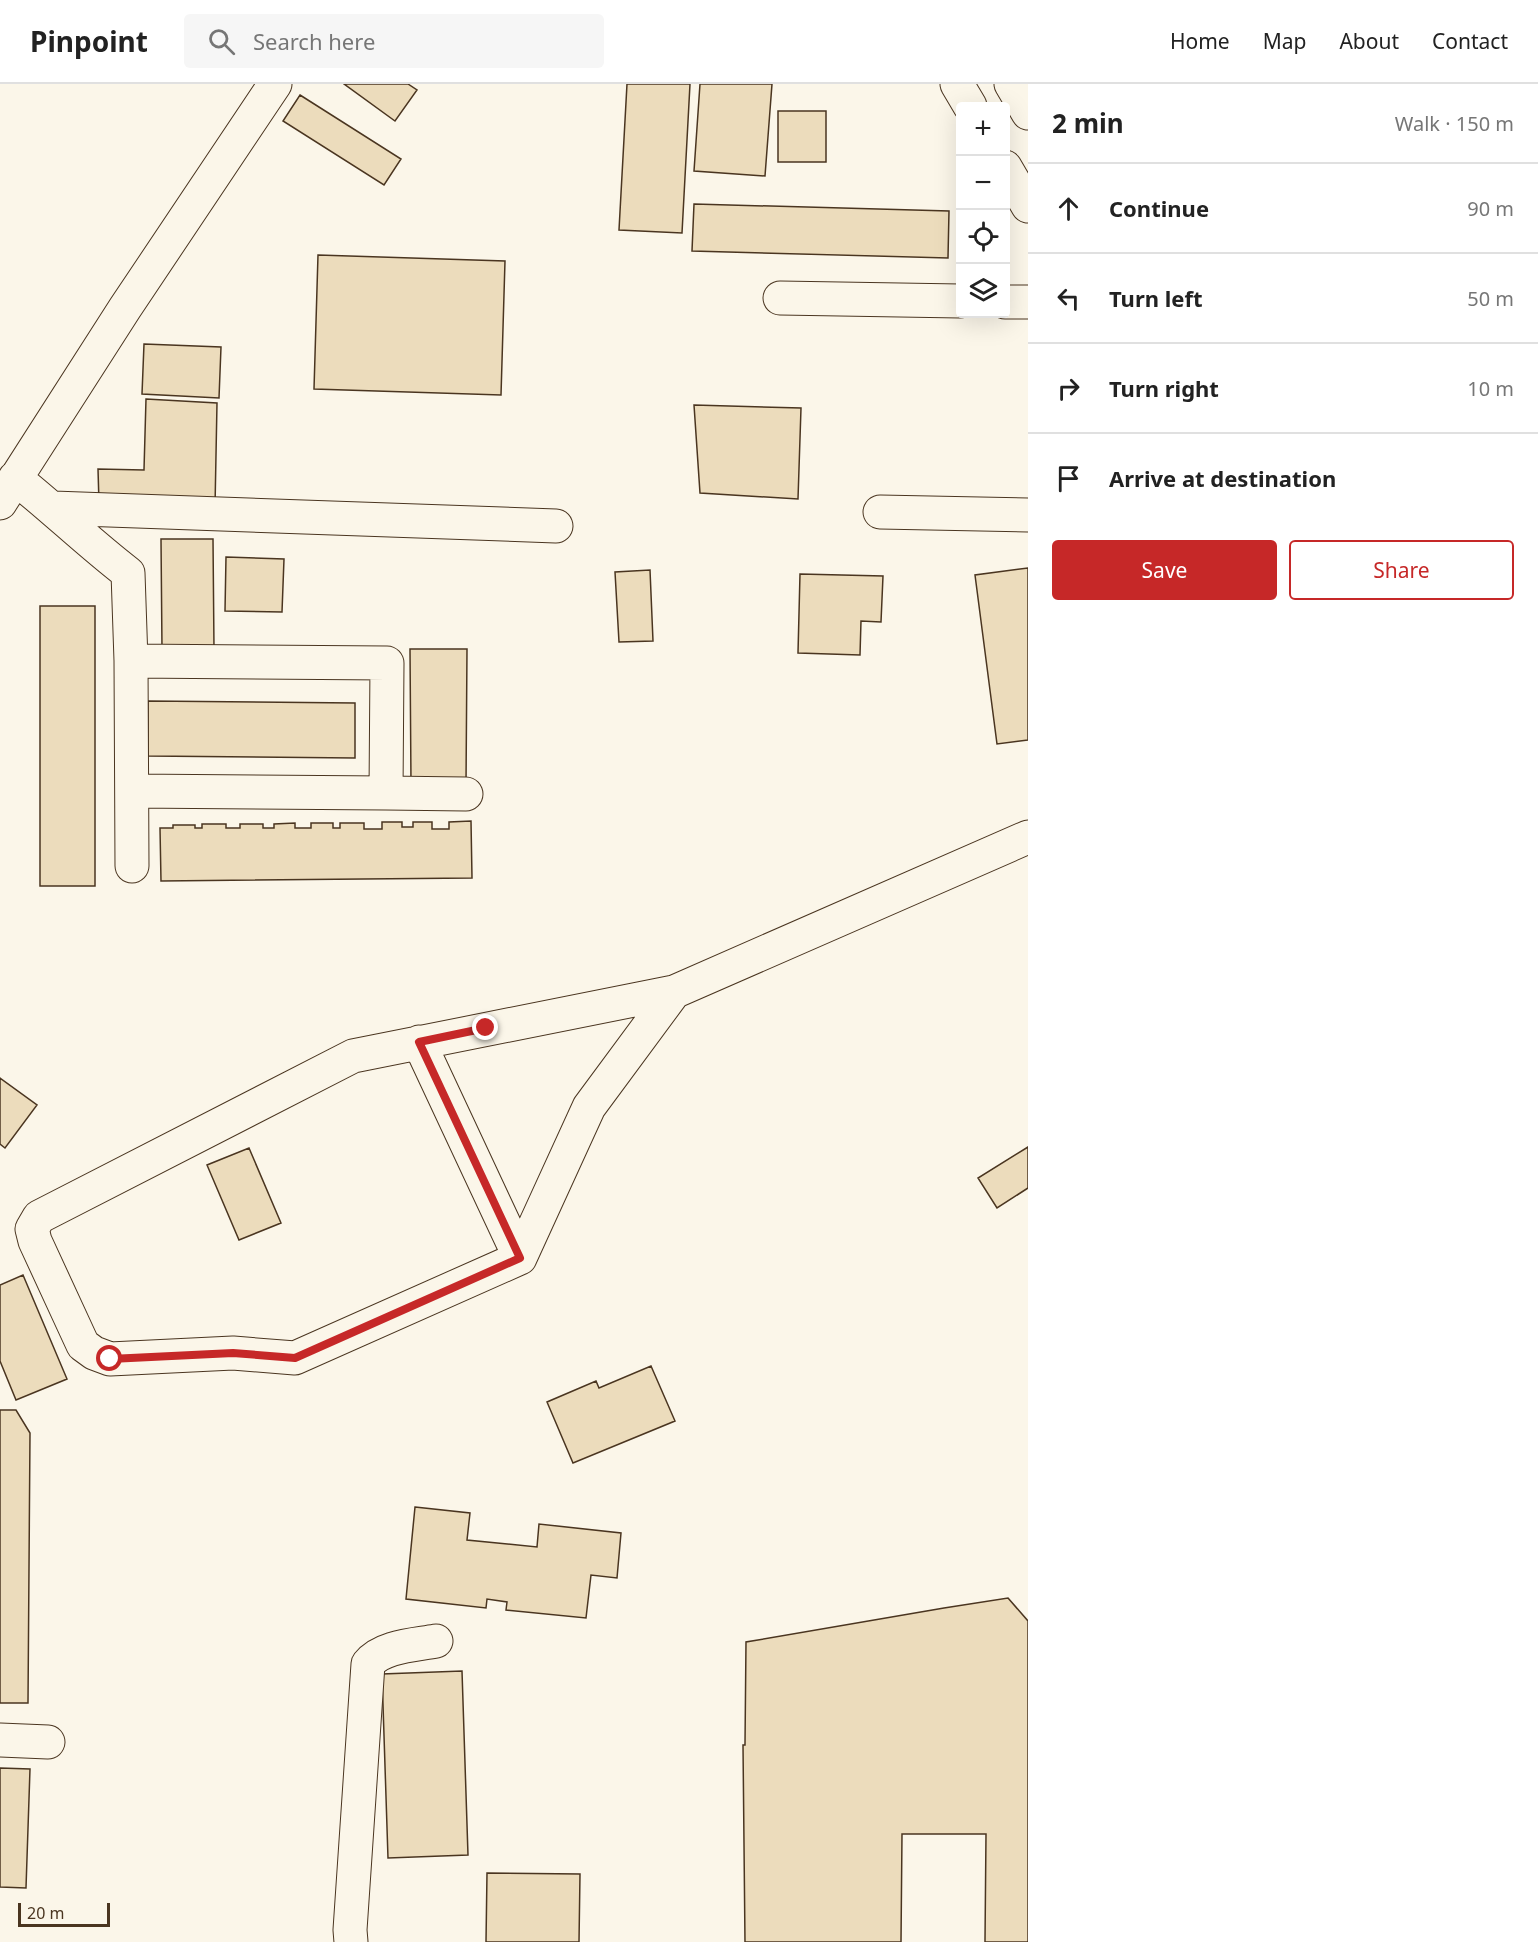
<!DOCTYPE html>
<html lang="en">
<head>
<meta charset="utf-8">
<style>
	:root { --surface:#fff; --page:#f6f6f6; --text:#222; --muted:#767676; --line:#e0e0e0; --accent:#c62828 }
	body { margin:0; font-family:"Noto Sans",sans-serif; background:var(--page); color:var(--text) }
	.controls { position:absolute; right:18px; top:18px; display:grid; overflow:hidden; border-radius:6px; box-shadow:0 6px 24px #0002 }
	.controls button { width:54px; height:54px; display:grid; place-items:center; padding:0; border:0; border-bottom:2px solid var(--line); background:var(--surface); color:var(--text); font:30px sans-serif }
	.scale { position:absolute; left:18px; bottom:15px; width:92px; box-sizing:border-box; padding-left:6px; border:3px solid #4a3520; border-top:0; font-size:16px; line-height:21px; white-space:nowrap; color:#4a3520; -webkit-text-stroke:4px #fbf6e9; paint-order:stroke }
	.stop { position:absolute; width:18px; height:18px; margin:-14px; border:4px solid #c62828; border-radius:50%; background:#fff }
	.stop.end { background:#c62828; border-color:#fff; box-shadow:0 2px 6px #0008 }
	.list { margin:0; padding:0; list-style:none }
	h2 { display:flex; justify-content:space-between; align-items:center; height:78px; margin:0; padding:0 24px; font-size:26px }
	h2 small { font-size:20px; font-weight:400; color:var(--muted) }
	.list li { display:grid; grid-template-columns:39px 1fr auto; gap:18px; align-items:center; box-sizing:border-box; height:90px; padding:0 24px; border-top:2px solid var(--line) }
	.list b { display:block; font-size:22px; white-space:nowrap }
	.list em { font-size:20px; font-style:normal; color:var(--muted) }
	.actions { display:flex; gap:12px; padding:18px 24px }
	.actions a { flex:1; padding:14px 0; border:2px solid var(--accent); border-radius:6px; text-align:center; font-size:21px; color:var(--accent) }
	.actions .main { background:var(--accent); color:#fff }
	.icon { flex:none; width:33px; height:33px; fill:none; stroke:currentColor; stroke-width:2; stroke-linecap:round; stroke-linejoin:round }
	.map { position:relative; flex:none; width:1028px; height:1858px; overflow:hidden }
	header { display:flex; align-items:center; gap:36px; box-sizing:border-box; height:84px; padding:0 30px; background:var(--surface); border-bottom:2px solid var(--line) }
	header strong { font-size:28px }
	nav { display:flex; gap:33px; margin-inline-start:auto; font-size:21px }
	.search { width:420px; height:54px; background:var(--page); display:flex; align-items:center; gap:15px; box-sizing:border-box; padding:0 21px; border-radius:6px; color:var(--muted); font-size:22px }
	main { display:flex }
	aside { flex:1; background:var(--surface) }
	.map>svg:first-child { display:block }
	.building { fill:#ecdcbc; stroke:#4a3520; stroke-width:1.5 }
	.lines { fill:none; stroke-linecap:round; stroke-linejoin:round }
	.minor-casing { stroke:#4a3520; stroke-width:35 }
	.highway-casing { stroke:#4a3520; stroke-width:35 }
	.minor { stroke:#fbf6e9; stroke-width:33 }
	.highway { stroke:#fbf6e9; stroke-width:33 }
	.route { stroke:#c62828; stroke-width:8 }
</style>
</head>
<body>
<header>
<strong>Pinpoint</strong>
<div class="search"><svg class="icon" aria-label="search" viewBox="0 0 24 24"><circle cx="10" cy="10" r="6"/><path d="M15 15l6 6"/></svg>Search here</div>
<nav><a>Home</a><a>Map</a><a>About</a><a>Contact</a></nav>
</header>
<main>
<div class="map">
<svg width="1028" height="1858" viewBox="0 0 1028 1858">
	<rect width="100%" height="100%" fill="#fbf6e9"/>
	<path class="building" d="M 344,0 L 408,0 L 417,6 L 395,37 Z
		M 627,0 L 690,0 L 682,149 L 619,146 Z
		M 700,0 L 772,0 L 765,92 L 694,87 Z
		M 300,11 L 401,75 L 384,101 L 283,37 Z
		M 778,27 L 826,27 L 826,78 L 778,78 Z
		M 694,120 L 949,127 L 948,174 L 692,167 Z
		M 318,171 L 505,177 L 501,311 L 314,305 Z
		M 144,260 L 221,263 L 219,314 L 142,310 Z
		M 146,315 L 217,319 L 215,423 L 99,419 L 98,385 L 144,386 Z
		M 694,321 L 801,324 L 798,415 L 700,409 Z
		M 161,455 L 213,455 L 214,565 L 162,565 Z
		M 226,473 L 284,475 L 282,528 L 225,527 Z
		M 1028,484 L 1028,656 L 997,660 L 975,491 Z
		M 650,486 L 653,557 L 619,558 L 615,488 Z
		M 800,490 L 883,492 L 881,538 L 861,537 L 860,571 L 798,569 Z
		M 40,522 L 95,522 L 95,802 L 40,802 Z
		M 410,565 L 467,565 L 466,701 L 411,700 Z
		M 148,617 L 355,619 L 355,674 L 148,672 Z
		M 471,737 L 472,794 L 161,797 L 160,744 L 173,744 L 173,741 L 195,741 L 195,744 L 202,744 L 202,740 L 226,740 L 226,744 L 240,744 L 240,740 L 263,740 L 263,744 L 274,744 L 274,740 L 295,739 L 295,744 L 311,744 L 311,739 L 333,739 L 333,744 L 340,744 L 340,739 L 364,739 L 364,745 L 382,745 L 382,738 L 402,738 L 402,743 L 413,743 L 413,738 L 432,738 L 432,745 L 449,745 L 449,738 Z
		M 0,994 L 37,1021 L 5,1064 L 0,1060 Z
		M 1028,1063 L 1028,1104 L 997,1124 L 978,1094 Z
		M 249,1064 L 281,1139 L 239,1156 L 207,1081 Z
		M 23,1191 L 67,1295 L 16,1316 L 0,1277 L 0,1201 Z
		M 651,1282 L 675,1337 L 573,1379 L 547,1318 L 596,1297 L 599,1304 Z
		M 0,1326 L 16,1326 L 30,1349 L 28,1619 L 0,1619 Z
		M 415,1423 L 470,1429 L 467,1456 L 537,1463 L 539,1440 L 621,1449 L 617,1494 L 591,1491 L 586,1534 L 506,1526 L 507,1518 L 487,1515 L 486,1524 L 406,1515 Z
		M 1008,1514 L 1028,1537 L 1028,1858 L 985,1858 L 986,1750 L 902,1750 L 901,1858 L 745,1858 L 743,1661 L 745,1661 L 746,1558 L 944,1524 Z
		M 462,1587 L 468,1771 L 388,1774 L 382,1590 Z
		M 0,1684 L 30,1685 L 26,1804 L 0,1803 Z
		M 487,1789 L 580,1790 L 579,1858 L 486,1858 Z"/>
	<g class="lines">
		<defs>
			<path id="minor" d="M 957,0 L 970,22
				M 1005,83 L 1028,122
				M 780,214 L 960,217
				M 1005,218 L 1028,218
				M 15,394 C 54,425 89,459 128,489 L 131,577 L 132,782
				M 0,419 L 125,224 L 275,0
				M 53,424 L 556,442
				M 880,428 L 1028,431
				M 131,577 L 387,579 L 386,709 L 132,707
				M 386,709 L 466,710
				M 674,908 L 589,1023 L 520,1174 L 295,1274 L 233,1269 L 110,1275 L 94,1269 L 83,1261 L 35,1157 L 32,1145 L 39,1133 L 353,972 L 674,908 L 1028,753
				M 419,958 L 520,1174
				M 0,1656 L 48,1658
				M 351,1858 L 350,1846 L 368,1580 C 382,1562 415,1561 436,1557"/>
			<path id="highway" d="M 1011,0 L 1028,29"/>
		</defs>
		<use href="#minor" class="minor-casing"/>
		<use href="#highway" class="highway-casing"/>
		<use href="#minor" class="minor"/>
		<use href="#highway" class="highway"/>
	</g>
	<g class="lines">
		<path class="route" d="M 110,1275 L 233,1269 L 295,1274 L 520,1174 L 419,958 L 486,944"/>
	</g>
</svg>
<div class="controls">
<button>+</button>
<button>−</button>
<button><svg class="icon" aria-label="locate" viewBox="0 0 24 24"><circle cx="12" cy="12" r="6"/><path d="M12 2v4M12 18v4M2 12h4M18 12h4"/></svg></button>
<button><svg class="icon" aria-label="layers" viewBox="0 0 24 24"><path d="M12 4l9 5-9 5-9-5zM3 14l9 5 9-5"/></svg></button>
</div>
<div class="scale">20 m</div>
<div class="stop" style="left:110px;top:1275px"></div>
<div class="stop end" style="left:486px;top:944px"></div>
</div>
<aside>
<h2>2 min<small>Walk · 150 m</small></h2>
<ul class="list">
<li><svg class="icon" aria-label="ahead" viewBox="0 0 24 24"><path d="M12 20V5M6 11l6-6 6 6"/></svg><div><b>Continue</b></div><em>90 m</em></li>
<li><svg class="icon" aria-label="left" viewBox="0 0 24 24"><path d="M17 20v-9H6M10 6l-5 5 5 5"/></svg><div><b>Turn left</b></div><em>50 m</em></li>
<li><svg class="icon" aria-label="right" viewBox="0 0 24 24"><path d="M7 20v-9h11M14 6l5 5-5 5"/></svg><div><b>Turn right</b></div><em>10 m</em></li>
<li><svg class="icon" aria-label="arrive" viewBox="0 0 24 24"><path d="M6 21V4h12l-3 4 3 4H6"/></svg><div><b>Arrive at destination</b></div></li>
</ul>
<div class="actions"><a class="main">Save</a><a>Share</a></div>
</aside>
</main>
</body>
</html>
